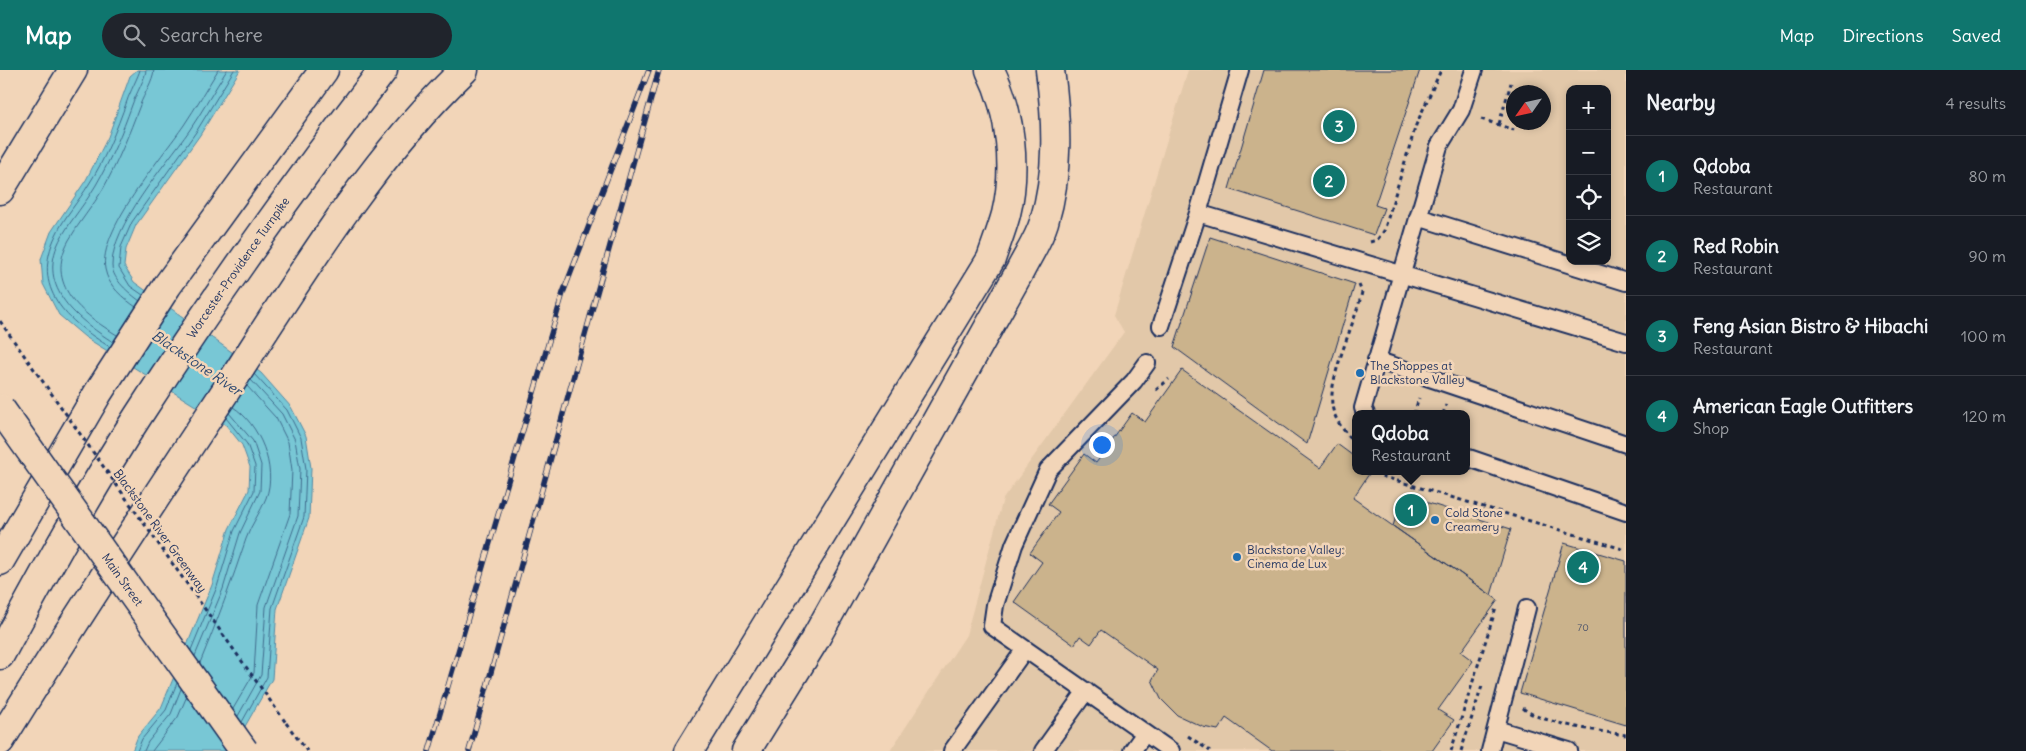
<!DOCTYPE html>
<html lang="en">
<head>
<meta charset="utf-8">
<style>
	:root { --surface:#171b24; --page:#20242c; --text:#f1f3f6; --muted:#9ea1a6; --line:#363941; --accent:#0f766e }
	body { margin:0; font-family:Delius,sans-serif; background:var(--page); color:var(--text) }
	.controls { position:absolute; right:15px; top:15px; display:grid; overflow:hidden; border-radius:10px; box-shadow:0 2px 8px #0003 }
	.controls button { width:45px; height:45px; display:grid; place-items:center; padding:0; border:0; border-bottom:1px solid var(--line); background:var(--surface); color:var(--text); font:25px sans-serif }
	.compass { position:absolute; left:1506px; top:15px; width:45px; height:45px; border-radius:50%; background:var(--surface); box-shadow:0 2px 8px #0003; rotate:236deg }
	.you { position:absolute; left:1101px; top:374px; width:18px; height:18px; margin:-12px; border:4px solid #fff; border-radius:50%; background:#1a73e8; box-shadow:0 0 0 8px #1a73e833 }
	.badge { display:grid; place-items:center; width:32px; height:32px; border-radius:50%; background:var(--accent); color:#fff; font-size:16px; font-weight:700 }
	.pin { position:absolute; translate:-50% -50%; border:2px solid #fff; box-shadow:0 1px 5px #0006 }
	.popup { position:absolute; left:1352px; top:340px; width:118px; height:65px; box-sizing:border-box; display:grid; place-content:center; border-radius:10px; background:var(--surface); filter:drop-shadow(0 1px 4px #0005); font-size:16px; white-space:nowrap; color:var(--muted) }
	.popup b { font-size:19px; color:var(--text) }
	.popup::after { content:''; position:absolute; left:50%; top:100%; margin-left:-10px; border:10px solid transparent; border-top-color:var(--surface) }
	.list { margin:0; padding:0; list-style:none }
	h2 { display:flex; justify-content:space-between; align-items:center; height:65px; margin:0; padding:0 20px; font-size:21px }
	h2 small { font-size:16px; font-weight:400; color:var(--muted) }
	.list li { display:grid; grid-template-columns:32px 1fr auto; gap:15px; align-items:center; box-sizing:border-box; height:80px; padding:0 20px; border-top:1px solid var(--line) }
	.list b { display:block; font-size:19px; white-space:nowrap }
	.list p { margin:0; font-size:16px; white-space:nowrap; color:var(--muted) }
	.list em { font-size:16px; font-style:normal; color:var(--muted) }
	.icon { flex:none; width:28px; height:28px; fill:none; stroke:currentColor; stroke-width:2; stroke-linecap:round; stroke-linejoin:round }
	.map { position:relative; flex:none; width:1626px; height:681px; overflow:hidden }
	header { display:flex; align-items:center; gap:30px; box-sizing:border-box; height:70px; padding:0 25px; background:var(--accent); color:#fff }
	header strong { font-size:24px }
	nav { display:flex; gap:28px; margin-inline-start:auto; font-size:18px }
	.search { width:350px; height:45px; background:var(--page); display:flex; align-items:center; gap:12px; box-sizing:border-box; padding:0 18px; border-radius:28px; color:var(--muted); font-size:19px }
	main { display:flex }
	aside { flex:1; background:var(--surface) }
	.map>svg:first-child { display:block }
	.built { fill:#e2c8a9; fill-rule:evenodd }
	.water { fill:#78c7d5; stroke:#538aa5 }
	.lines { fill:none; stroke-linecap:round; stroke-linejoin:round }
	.shore { stroke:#406c8e; stroke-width:1 }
	.building { fill:#cbb38c; stroke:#1b2f5e }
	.lane-casing { stroke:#1b2f5e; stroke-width:20 }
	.highway-casing { stroke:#1b2f5e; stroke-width:31 }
	.path { stroke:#1b2f5e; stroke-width:3; stroke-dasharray:4 4; stroke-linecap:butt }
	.lane { stroke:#f2d5b8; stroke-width:16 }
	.highway { stroke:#f2d5b8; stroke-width:28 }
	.rail-casing { stroke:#1b2f5e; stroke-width:5.5 }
	.rail { stroke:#f2d5b8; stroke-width:4; stroke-dasharray:11; stroke-linecap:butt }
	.secondary-bridge-casing { stroke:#1b2f5e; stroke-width:31; stroke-linecap:butt }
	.path-bridge { stroke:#1b2f5e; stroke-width:3; stroke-dasharray:4 4; stroke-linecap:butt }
	.secondary-bridge { stroke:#f2d5b8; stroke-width:28 }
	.poi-dot { fill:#1f6fb2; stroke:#f2d5b8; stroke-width:2 }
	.labels { text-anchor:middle; stroke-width:5; stroke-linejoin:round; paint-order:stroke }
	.number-label { font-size:10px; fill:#47506a }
	.street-label { font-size:12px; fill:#1b2f5e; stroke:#f2d5b8 }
	.poi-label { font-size:12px; fill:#1b2f5e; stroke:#f2d5b8; text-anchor:start }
	.water-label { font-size:14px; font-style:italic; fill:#294670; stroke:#f2d5b8 }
</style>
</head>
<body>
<header>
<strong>Map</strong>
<div class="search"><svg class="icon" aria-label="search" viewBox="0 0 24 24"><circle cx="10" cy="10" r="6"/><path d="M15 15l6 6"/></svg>Search here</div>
<nav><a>Map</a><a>Directions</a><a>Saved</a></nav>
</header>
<main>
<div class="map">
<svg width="1626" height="681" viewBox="0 0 1626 681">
	<rect width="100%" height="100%" fill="#f2d5b8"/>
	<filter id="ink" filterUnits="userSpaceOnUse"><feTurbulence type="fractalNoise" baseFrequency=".02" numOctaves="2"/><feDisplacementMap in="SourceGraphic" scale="10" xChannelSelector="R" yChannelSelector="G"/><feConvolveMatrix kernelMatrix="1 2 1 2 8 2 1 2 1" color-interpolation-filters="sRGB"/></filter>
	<g filter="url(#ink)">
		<path class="built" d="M 1188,0 L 1626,0 L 1626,681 L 890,681 L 966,565 L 1003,429 L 1124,262 L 1114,245 ZM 1570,19 L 1607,19 L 1607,191 L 1570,191 ZM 1514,22 L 1544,22 L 1544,52 L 1514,52 ZM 1356,344 L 1466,344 L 1466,401 L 1356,401 Z"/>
		<path class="water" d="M 137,0 L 240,0 L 200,65 L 136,155 L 126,179 L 124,196 L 134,212 L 261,303 L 291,337 L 306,366 L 311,398 L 309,448 L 277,539 L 272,609 L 231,681 L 132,681 L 138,666 L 161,638 L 212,515 L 229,459 L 249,420 L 250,397 L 242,375 L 226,355 L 85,267 L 59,245 L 43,214 L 41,189 L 51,162 L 86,110 L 108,67 L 130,6 Z"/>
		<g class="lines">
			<path class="shore" d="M 143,225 L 130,216 L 119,198 L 121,177 L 132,152 L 196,62 L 234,0
				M 140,231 C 129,223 113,210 112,196 C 111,156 166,94 189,61 C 202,42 214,20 227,0
				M 136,237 C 123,228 108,216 105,199 C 98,161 162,87 184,55 C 196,37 207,18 218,0
				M 117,265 C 82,244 44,215 69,170 C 79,152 93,136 103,119 C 118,92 129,64 140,35 C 144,24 153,11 154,0
				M 113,272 C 75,248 34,215 62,166 C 72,148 86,133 96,115 C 111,89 122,63 132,35 C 135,26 146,7 146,0
				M 110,277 C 67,251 30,219 56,165 C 64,147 79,131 89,114 C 106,88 116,60 127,31 C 129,24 139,5 140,0
				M 191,580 L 217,517 L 234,461 L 254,421 L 255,396 L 247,374 L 226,348
				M 195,586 L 223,519 L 240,463 L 260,421 L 261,395 L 253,371 L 229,343
				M 200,593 C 217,552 232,511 246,469 C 251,454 261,442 266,428 C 278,398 259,353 233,337
				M 233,639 L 254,603 L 258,535 L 290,444 L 292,400 L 288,372 L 276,348 L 247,316
				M 238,646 L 261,605 L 266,537 L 298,446 L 300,399 L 295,370 L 282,344 L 251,310
				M 242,652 L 267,607 L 272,538 L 304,447 L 306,399 L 301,368 L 287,340 L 254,304
				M 137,681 L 142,669 L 166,640 L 177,613
				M 144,681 L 148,672 L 171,644 L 181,619
				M 152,681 L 178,647 L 187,626"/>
		</g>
		<path class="building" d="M 1264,0 L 1420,0 L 1375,135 L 1384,138 L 1374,165 L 1229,119 Z
			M 1210,167 L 1355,214 L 1307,374 L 1174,277 Z
			M 1182,300 L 1320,398 L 1337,374 L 1356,388 L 1356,401 L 1371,401 L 1353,428 L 1498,530 L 1461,582 L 1473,591 L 1438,640 L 1454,650 L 1432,681 L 1272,681 L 1226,648 L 1218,660 L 1203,657 L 1177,645 L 1161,629 L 1152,610 L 1158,600 L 1101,560 L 1091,574 L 1080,566 L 1074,575 L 1014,532 L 1042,492 L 1030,483 L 1059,442 L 1048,434 L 1084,384 L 1096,393 L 1132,343 L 1145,352 Z
			M 1403,425 L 1511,459 L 1491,525 L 1393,456 Z
			M 1564,473 L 1626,491 L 1626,655 L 1520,623 Z"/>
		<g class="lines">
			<defs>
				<path id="lane" d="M 1240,0 L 1198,143 L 1626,272
					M 1418,147 L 1626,212
					M 1161,256 L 1198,143
					M 1376,290 L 1626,374
					M 1147,293 L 1134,311 L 1048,400 L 1014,475 L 995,535 L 992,556 L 1171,681
					M 1366,344 L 1363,338 L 1439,76 L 1461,40 L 1474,0
					M 1466,387 L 1626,442
					M 1496,659 L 1569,681
					M 952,681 L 1025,579
					M 1043,681 L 1086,621
					M 1132,681 L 1145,663
					M 1490,681 L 1527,538"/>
				<g id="highway">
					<path d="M 0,120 L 73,0"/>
					<path d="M 0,491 L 98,323 L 167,216 L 324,0"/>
					<path id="s1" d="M 0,585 C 44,504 88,423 138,346 C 215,227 297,112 383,0"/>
					<path d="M 0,671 C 73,552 150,436 227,319 C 297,211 371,89 464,0"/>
					<path d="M 689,681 L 991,189 C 996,174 1002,159 1006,144 C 1017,99 1011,42 990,0"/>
					<path d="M 746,681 L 814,571 L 1020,201 C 1028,185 1039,169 1044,152 C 1059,102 1057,52 1050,0"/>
				</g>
			</defs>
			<use href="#lane" class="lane-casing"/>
			<use href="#highway" class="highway-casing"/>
			<path class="path" d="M 1481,49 L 1514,60
				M 1499,54 L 1511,13
				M 1370,172 L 1377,170 L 1384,161 L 1416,55 L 1441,0
				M 0,251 L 9,264
				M 1156,320 L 1169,309
				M 1414,344 L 1419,328
				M 1443,344 L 1446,335
				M 1356,374 C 1346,364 1334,350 1332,335 C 1329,304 1355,254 1362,222 L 1359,215
				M 1377,401 L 1378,405 L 1626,480
				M 1523,638 C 1538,653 1604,662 1626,665
				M 286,653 L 307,681
				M 1188,666 L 1210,681
				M 1451,681 L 1496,538
				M 1461,681 L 1483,613"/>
			<use href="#lane" class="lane"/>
			<use href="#highway" class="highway"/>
			<defs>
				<path id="rail" d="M 429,681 L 563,223 L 649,0
					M 469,681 L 659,0"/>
			</defs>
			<use href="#rail" class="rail-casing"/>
			<use href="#rail" class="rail"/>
			<defs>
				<g id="secondary-bridge">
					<path id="s2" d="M 0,338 L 244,681"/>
				</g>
			</defs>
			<use href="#secondary-bridge" class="secondary-bridge-casing"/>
			<path class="path-bridge" d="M 9,264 L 286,653"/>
			<use href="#secondary-bridge" class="secondary-bridge"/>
		</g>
	</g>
	<g class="poi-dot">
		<circle cx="1360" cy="303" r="5"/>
		<circle cx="1435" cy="450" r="5"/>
		<circle cx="1237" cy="487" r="5"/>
	</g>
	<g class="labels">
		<g class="number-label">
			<text x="1583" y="561">70</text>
		</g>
		<g class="street-label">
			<text dy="4" stroke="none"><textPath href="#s1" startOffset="455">Worcester-Providence Turnpike</textPath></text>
			<text transform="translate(160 461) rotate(54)" y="4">Blackstone River Greenway</text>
			<text dy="4" stroke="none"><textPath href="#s2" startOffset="211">Main Street</textPath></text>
		</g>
		<g class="poi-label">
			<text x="1370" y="300">The Shoppes at<tspan x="1370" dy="14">Blackstone Valley</tspan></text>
			<text x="1445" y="447">Cold Stone<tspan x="1445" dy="14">Creamery</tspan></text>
			<text x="1247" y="484">Blackstone Valley:<tspan x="1247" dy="14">Cinema de Lux</tspan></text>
		</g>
		<g class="water-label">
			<text transform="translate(197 293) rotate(34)" y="5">Blackstone River</text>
		</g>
	</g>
</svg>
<div class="controls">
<button>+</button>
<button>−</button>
<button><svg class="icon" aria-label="locate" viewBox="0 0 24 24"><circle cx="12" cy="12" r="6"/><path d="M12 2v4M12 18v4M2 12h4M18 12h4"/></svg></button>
<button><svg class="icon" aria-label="layers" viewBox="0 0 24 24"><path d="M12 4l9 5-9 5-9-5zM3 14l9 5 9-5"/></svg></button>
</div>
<svg class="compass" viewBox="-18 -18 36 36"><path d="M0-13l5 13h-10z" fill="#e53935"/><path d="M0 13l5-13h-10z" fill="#9ea1a6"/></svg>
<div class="you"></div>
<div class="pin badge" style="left:1411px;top:440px">1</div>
<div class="popup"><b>Qdoba</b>Restaurant</div>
<div class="pin badge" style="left:1329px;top:111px">2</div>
<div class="pin badge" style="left:1339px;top:56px">3</div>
<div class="pin badge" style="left:1583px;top:497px">4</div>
</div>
<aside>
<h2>Nearby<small>4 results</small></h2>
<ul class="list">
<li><span class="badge">1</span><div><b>Qdoba</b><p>Restaurant</p></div><em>80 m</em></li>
<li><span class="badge">2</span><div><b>Red Robin</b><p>Restaurant</p></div><em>90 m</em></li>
<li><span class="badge">3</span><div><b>Feng Asian Bistro &amp; Hibachi</b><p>Restaurant</p></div><em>100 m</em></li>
<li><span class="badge">4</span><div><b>American Eagle Outfitters</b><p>Shop</p></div><em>120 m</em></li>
</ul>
</aside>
</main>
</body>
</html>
